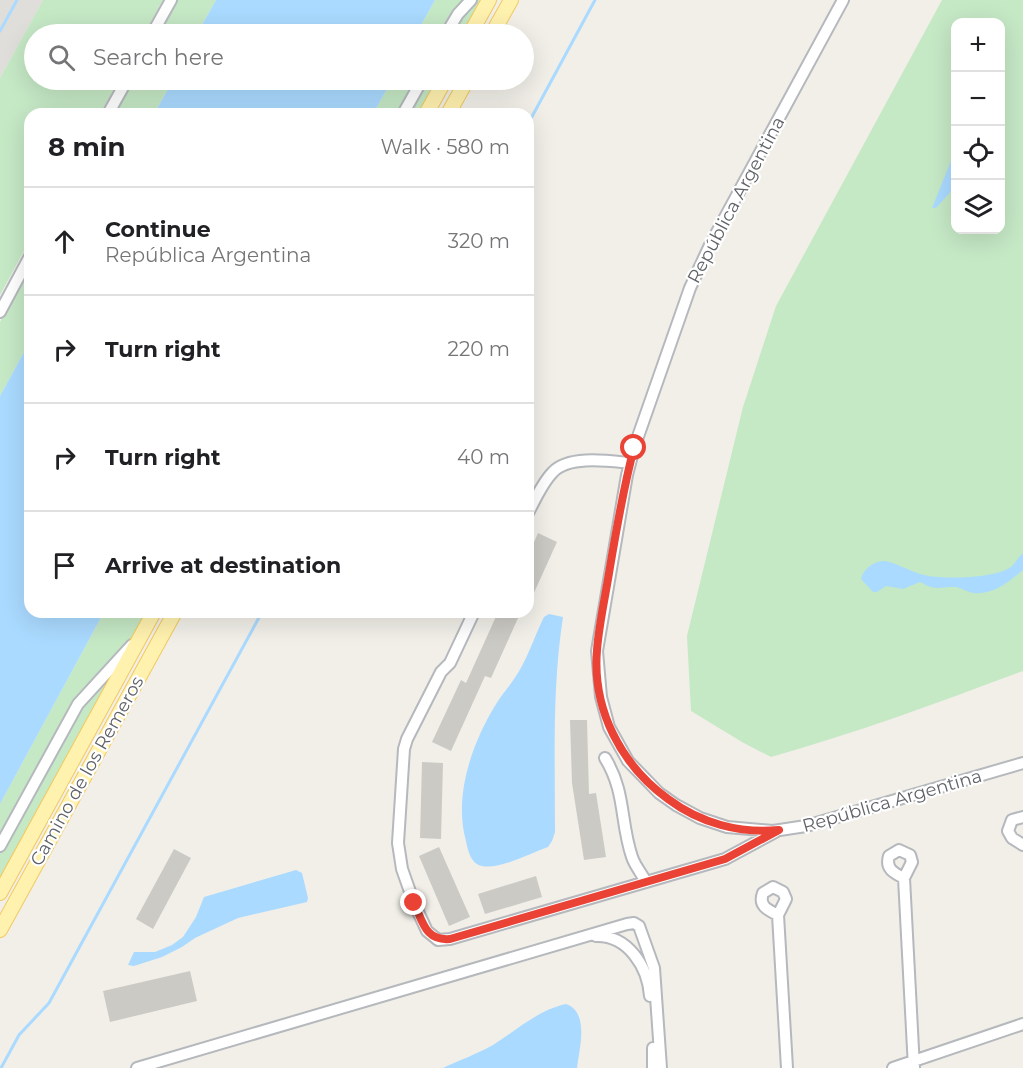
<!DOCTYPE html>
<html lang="en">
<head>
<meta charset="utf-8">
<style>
	:root { --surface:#fff; --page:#f6f6f6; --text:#202124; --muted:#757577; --line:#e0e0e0 }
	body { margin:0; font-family:Montserrat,sans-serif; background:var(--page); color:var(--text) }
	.controls { position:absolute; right:18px; top:18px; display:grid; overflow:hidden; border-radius:12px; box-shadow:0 6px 24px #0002 }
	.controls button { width:54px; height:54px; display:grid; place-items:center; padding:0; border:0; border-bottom:2px solid var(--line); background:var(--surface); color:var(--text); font:30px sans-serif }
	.stop { position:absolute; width:18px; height:18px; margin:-14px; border:4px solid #ea4335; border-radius:50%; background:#fff }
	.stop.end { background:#ea4335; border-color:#fff; box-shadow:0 2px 6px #0008 }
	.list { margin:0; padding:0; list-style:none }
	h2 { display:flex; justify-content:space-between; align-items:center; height:78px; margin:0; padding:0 24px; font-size:26px }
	h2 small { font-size:20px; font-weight:400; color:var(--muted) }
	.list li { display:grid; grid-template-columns:39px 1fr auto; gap:18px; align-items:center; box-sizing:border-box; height:108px; padding:0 24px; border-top:2px solid var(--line) }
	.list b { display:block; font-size:22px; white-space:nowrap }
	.list p { margin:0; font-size:20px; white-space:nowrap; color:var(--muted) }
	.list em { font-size:20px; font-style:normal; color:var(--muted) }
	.icon { flex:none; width:33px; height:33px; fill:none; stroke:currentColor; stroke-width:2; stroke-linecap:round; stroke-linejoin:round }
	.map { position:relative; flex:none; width:1023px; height:1068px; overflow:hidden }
	.search { position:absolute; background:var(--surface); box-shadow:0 6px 24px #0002; left:24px; top:24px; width:510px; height:66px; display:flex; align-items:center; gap:15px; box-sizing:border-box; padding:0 21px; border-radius:33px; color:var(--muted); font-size:22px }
	.panel { position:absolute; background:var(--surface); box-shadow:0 6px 24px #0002; left:24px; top:108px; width:510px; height:510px; border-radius:18px }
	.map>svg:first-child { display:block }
	.industrial { fill:#e0deda }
	.green { fill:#c5e8c5; fill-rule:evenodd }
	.water { fill:#aadaff }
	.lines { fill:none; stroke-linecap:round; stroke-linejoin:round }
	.stream { stroke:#aadaff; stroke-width:3 }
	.building { fill:#cccac5 }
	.minor-casing { stroke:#b5b8bc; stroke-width:14 }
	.major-casing { stroke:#f2c960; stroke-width:16 }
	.minor { stroke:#fff; stroke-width:10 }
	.major { stroke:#fff2af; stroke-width:14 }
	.route { stroke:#ea4335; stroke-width:8 }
	.labels { text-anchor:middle; stroke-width:4.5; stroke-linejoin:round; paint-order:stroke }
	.street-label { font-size:18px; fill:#5f6368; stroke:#fff }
</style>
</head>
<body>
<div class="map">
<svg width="1023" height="1068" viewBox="0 0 1023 1068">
	<rect width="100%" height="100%" fill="#f1efe8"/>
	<path class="industrial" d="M 0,0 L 43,0 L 0,78 Z"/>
	<path class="green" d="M 43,0 L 163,0 L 144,34 L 34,34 L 34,80 L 119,80 L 100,114 L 30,114 L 30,240 L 0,295 L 0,78 Z
		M 176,0 L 216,0 L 197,34 L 157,34 Z
		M 435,0 L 480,0 L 462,34 L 416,34 Z
		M 942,0 L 1023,0 L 1023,671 C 940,702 857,733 771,757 L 742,742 L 691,711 L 687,636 L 743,407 L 776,306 ZM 956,22 L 1000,22 L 1000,230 L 956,230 Z
		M 133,80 L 173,80 L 154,114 L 114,114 Z
		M 392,80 L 438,80 L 419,114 L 373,114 Z
		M 30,267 L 30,341 L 0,396 L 0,322 Z
		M 104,612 L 146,612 L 0,882 L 0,804 Z"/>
	<path class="water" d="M 216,0 L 435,0 L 416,34 L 197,34 Z
		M 173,80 L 392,80 L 373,114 L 154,114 Z
		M 955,143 L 955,187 L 936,208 L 932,208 L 953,156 Z
		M 30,341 L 30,612 L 104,612 L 0,804 L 0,396 Z
		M 1023,553 L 1023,570 C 1008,582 994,595 973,593 C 967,592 962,588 956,587 C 938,586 938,592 920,582 L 903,589 L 886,586 L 877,592 L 873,592 L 861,579 C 863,569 875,560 885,561 C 893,562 910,571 920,574 C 938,580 995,579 1011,567 C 1016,563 1018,557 1023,553 Z
		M 549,614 L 563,617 C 552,688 555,760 555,832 L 552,841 L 548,847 C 531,853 499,870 482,866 C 471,864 468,851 466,841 C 453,795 473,740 498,701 C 503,693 509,687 514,679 C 527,661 534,637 544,617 Z
		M 296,870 L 302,873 L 308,898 L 307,902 L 238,918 L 195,938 L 182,947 L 162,957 L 134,966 L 128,965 L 134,952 L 155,952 L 172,945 L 183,937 L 196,917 L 204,897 Z
		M 566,1004 C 590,1012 579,1050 577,1068 L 443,1068 C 460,1060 477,1054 493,1045 C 517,1030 538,1010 566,1004 Z"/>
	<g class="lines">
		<path class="stream" d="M 0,31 L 17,0
			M 528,124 L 595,0
			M 1,1068 L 19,1035 L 49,1003 L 262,612"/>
	</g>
	<path class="building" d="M 538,533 L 557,542 L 528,606 L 528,556 Z
		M 498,612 L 511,612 L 519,616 L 491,678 L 485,676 L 451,751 L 432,742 L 461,680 L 466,683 Z
		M 570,720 L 587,720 L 589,794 L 596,793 L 606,857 L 584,860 L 572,783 Z
		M 422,762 L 443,763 L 441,839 L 420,838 Z
		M 439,847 L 470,917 L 449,926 L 419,856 Z
		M 174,849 L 191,858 L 153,929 L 136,919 Z
		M 536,876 L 542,897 L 485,914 L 478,894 Z
		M 190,971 L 197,1001 L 110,1022 L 103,991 Z"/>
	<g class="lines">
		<defs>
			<path id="minor" d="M 843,0 L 710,245 L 690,288 L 634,448 L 627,475 L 597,651 L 601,697 L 609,727 L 628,761 L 659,793 L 676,805 L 700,818 L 727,827 L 773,831 L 806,826 L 1023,763
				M 152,34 L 171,0
				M 446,34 L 458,14 L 471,0
				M 108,114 L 127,80
				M 403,114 L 422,80
				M 0,312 L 30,256
				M 528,513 C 535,500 542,483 553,472 C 569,455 609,461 630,463
				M 474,612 L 450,663 L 441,672 L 407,739 L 404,749 L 398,843 L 402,869 L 414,903 L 427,931 L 438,940 L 450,939 L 725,859 L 777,831
				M 605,758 C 626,792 620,822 632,857 C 635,866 642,874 646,882
				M 1023,817 L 1012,820 L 1008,831 L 1012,838 L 1023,845
				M 0,846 L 78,704 L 132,645
				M 899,850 L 910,855 L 912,862 L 904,878 C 894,873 885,869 889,856 Z
				M 904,878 L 914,1068
				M 773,887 L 783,892 L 786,899 L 778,915 C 768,910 758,906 763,893 Z
				M 778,915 L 787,1068
				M 596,936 C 628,935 648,967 650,996
				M 653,1048 L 653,1068
				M 137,1068 L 627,924 L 634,923 L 639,926 L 654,968 L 661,1068
				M 893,1068 L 1023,1024"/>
			<path id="major" d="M 470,34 L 489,0
				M 492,34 L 511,0
				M 426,114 L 445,80
				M 448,114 L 467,80
				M 0,893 L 154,612
				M 0,930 L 175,612"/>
		</defs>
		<use href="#minor" class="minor-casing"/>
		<use href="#major" class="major-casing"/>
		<use href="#minor" class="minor"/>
		<use href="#major" class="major"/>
	</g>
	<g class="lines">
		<path class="route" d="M 414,903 C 423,922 425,941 450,939 L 725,859 L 779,830 C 740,834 700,823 668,799 C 621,765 592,709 597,650 C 599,624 605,598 609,573 C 616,531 623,489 634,448"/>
	</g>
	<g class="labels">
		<g class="street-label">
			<text transform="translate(736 200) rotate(-62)" y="6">República Argentina</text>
			<text transform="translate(87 771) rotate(-61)" y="6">Camino de los Remeros</text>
			<text transform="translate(892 801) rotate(-16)" y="6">República Argentina</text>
		</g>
	</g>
</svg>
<div class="controls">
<button>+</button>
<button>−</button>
<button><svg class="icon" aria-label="locate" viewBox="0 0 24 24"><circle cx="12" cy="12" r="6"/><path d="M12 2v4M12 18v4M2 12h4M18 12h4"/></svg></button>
<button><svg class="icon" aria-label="layers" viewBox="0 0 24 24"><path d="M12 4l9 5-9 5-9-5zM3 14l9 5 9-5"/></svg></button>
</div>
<div class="stop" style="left:634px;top:448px"></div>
<div class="stop end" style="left:414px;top:903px"></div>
<div class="search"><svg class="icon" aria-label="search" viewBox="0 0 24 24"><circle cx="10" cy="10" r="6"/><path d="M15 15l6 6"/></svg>Search here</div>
<section class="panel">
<h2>8 min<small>Walk · 580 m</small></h2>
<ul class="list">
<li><svg class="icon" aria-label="ahead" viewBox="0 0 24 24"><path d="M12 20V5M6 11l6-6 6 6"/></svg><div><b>Continue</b><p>República Argentina</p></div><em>320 m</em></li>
<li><svg class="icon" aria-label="right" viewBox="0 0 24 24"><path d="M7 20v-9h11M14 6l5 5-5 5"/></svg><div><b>Turn right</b></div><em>220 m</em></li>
<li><svg class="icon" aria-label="right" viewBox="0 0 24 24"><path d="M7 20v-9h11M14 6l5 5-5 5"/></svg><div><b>Turn right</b></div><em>40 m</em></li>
<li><svg class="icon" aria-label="arrive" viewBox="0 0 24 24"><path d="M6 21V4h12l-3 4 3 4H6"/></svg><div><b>Arrive at destination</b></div></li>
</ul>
</section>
</div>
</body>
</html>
